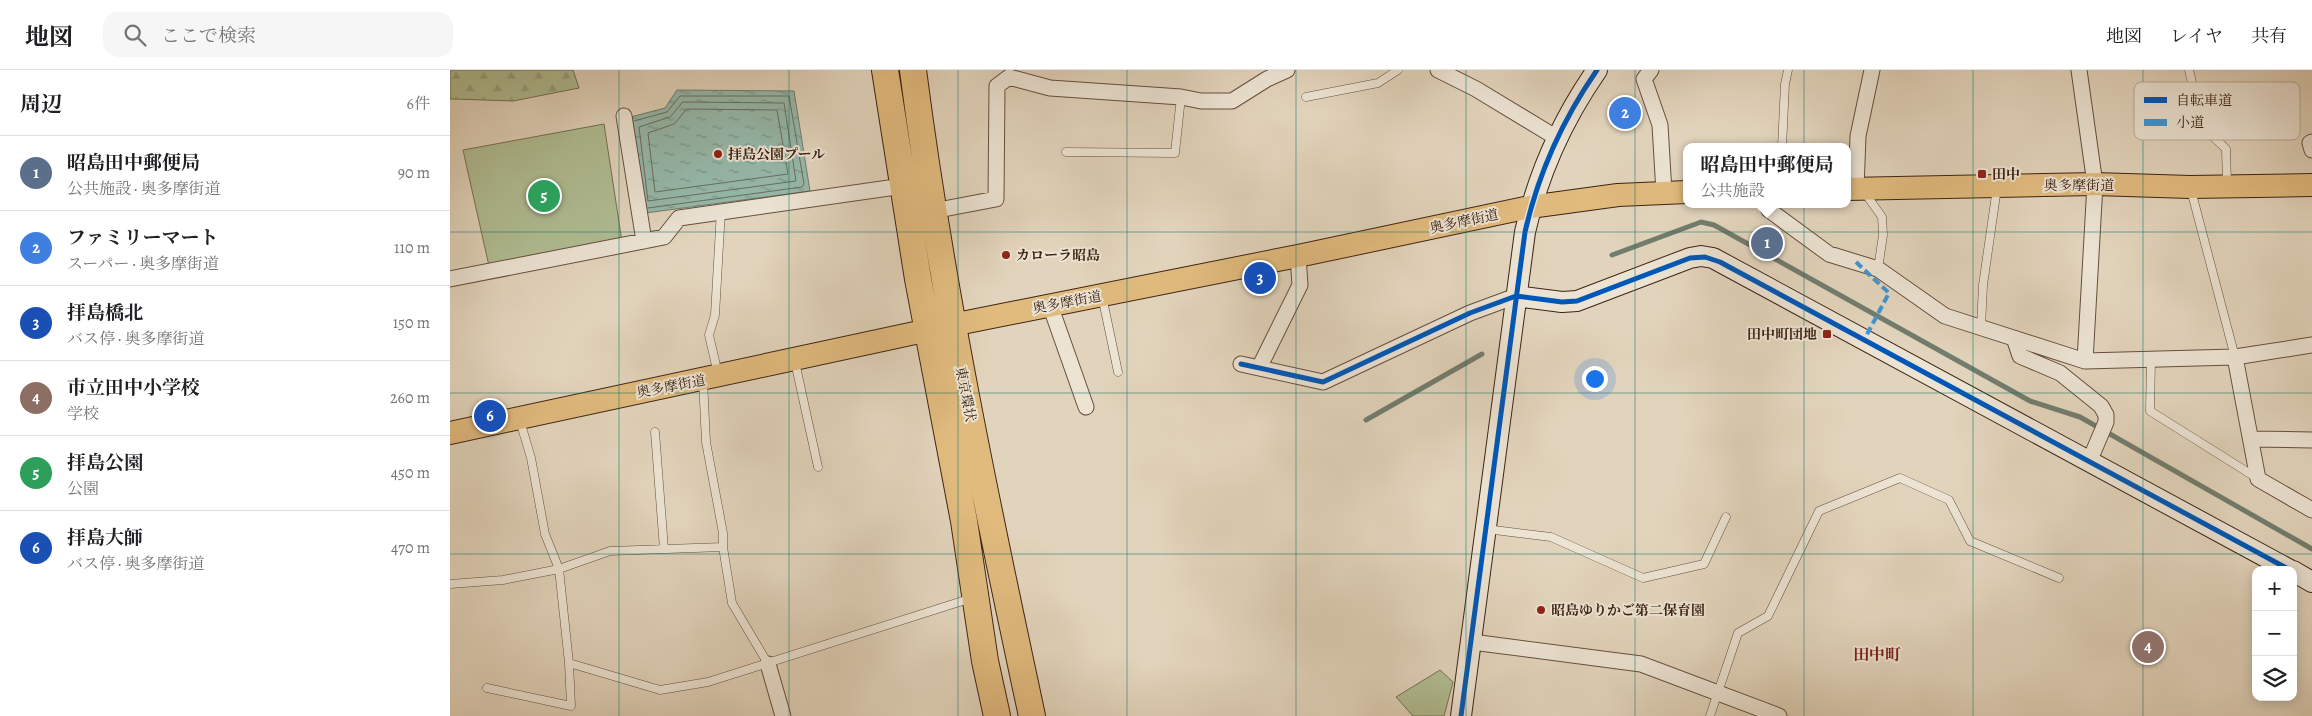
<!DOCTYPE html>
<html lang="ja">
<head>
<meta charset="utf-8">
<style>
	:root { --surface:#fff; --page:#f6f6f6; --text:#202124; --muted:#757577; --line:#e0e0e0; --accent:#0f766e }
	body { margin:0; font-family:Alegreya,"Noto Serif JP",serif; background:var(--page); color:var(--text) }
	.controls { position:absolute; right:15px; bottom:15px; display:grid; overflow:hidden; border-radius:10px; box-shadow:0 2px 12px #0003 }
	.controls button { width:45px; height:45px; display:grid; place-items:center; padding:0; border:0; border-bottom:1px solid var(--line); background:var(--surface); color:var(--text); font:25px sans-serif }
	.you { position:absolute; left:1144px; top:308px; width:18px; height:18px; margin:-12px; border:4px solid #fff; border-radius:50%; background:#1a73e8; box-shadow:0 0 0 8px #1a73e833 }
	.badge { display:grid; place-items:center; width:32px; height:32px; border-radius:50%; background:var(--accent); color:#fff; font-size:16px; font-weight:700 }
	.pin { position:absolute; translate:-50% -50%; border:2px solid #fff; box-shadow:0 1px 5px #0006 }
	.popup { position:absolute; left:1233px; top:73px; width:168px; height:65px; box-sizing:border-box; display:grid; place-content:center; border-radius:10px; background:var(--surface); filter:drop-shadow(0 1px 4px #0005); font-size:16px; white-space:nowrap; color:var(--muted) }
	.popup b { font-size:19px; color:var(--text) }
	.popup::after { content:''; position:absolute; left:50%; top:100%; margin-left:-10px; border:10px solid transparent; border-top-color:var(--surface) }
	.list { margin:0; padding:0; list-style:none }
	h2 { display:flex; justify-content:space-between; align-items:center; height:65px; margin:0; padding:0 20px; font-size:21px }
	h2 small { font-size:16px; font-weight:400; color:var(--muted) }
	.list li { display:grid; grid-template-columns:32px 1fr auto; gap:15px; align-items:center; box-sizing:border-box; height:75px; padding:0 20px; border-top:1px solid var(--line) }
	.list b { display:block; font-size:19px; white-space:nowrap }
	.list p { margin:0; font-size:16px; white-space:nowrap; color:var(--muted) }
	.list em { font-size:16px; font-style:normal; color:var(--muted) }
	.icon { flex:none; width:28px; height:28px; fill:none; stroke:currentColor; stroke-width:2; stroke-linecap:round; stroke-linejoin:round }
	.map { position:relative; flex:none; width:1862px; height:646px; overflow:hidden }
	header { display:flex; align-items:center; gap:30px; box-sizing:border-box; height:70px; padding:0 25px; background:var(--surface); border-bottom:1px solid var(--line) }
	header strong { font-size:24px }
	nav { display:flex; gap:28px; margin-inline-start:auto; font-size:18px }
	.search { width:350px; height:45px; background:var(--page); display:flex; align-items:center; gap:12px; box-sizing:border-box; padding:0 18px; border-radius:15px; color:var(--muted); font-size:19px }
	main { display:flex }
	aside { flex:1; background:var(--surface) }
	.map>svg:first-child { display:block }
	.forest { fill:url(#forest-firs); stroke:#767053 }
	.park { fill:#b0bd93; stroke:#767053 }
	.water { fill:url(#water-ripples); stroke:#727d6e }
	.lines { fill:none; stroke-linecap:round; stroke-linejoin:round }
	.shore { stroke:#6a6e5f; stroke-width:1 }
	.stream { stroke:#727d6e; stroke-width:5 }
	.lane-casing { stroke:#664f3d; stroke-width:9 }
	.street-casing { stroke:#664f3d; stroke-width:17 }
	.secondary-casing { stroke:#3d2313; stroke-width:22 }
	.primary-casing { stroke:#3d2313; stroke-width:24 }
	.highway-casing { stroke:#3d2313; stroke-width:28 }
	.lane { stroke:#ece3d3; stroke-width:8 }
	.street { stroke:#ece3d3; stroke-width:15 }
	.secondary { stroke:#ece3d3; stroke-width:20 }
	.primary { stroke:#e1ba7e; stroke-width:22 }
	.highway { stroke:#e1ba7e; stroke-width:26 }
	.quiet { stroke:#3f95d3; stroke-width:4; stroke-dasharray:8 4; stroke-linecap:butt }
	.cycleway-casing { stroke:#ece3d3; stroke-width:8 }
	.cycleway { stroke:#0057b8; stroke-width:5 }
	.grid { fill:none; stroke:#0f766e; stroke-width:1; stroke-opacity:0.55 }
	.poi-dot { fill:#8f2418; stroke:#ece3d3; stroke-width:2 }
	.labels { text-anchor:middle; stroke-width:4; stroke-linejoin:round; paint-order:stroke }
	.poi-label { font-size:14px; font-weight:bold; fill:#3d2313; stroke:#ece3d3; text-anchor:start }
	.street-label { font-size:14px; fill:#3d2313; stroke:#ece3d3 }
	.quarter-label { font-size:16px; font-weight:bold; fill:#7a1f14; stroke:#ece3d3 }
	.key { fill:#ece3d3; stroke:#b8a999; stroke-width:1 }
	.key-label { font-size:14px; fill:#3d2313 }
</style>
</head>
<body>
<header>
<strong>地図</strong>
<div class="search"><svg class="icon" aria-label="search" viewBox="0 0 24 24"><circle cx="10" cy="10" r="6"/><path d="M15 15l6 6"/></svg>ここで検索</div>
<nav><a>地図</a><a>レイヤ</a><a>共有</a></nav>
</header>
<main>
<aside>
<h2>周辺<small>6件</small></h2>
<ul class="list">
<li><span class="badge" style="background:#5c6f8a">1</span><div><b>昭島田中郵便局</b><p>公共施設 · 奥多摩街道</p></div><em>90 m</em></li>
<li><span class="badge" style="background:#3f7fe0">2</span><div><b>ファミリーマート</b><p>スーパー · 奥多摩街道</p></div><em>110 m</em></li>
<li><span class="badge" style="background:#1a4fb4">3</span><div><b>拝島橋北</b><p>バス停 · 奥多摩街道</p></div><em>150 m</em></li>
<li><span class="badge" style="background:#8d6e63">4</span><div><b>市立田中小学校</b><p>学校</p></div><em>260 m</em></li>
<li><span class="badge" style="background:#2e9e5b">5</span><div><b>拝島公園</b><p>公園</p></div><em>450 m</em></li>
<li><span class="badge" style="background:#1a4fb4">6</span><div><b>拝島大師</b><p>バス停 · 奥多摩街道</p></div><em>470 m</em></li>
</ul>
</aside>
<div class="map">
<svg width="1862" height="646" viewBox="0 0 1862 646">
	<defs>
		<pattern id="forest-firs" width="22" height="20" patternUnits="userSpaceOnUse" patternTransform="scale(1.25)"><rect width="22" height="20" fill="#b0bd93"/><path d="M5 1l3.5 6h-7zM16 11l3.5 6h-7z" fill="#98a27e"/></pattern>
		<pattern id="water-ripples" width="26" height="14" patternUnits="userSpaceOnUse" patternTransform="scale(1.25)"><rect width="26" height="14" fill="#96b9ab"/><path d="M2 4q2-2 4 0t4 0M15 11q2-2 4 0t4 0" fill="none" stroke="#7c968a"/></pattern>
	</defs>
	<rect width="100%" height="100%" fill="#e2d4bc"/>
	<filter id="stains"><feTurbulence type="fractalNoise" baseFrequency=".004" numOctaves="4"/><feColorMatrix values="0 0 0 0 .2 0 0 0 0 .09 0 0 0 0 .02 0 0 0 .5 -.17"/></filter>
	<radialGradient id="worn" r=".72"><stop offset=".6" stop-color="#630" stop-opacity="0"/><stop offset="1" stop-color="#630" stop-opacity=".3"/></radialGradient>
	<path class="forest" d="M 0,0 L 123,0 L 129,18 L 63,31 L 5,29 L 0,29 Z"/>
	<path class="park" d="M 154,54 L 172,172 L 39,196 L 13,80 Z
		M 990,600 L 1003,612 L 994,646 L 963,646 L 946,627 Z"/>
	<path class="water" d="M 227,20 L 344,21 L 360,121 L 188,144 L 177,48 L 215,38 Z"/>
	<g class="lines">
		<path class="shore" d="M 233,32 L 334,33 L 346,111 L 198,131 L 189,57 L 220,47 Z
			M 237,39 L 327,40 L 338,104 L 205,122 L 198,63 L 224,54 Z
			M 184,51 L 217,42 L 230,26 L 339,26 L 354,114 L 352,117 L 198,138"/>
		<path class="stream" d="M 1162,185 L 1251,152 L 1264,155 L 1580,331 L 1630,347 L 1862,479
			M 916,350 L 1032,284"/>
		<defs>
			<path id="lane" d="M 1739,0 L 1753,57 L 1776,79 L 1777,113
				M 856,27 L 928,13 L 948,0
				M 1332,77 L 1335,14 L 1338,0
				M 616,82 L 725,83 L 731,27
				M 1741,120 L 1785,287
				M 1415,123 L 1432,147 L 1433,165 L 1428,199
				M 652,226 L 668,302
				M 1531,257 L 1533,215 L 1547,118
				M 1701,289 L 1700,341 L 1807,408
				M 345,292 L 368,397
				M 268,304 L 259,265 L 265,245 L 271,140
				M 253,310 L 256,372 L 273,463 L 273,477 L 282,533 L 318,594
				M 70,351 L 81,388 L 95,464 L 109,499 L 119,593 L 210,620 L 258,612 L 522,528
				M 205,362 L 214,479
				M 1036,459 L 1101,467 L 1193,508 L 1254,494 L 1276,447
				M 0,514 L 53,510 L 109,499 L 160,481 L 273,477
				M 37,618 L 121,636 L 119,593
				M 1260,646 L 1288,563 L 1318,546 L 1369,441 L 1450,408 L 1499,430 L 1520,471 L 1609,508"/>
			<path id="street" d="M 988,0 L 1026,19 L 1107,68
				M 1201,0 L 1194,9 L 1210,55 L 1214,123
				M 1629,0 L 1645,114 L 1635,291
				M 174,46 L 194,171
				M 1862,72 L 1860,73 L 1862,80
				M 1406,119 L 1408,66 L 1422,0
				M 1316,134 L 1319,140 L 1379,184 L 1428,199 L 1495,246 L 1635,291 L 1785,287 L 1862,275
				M 483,141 L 546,129 L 547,16 L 559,7 L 600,18 L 731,27 L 751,31 L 782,31 L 817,9 L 837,0
				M 0,209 L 214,167 L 229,148 L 453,116
				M 600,235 L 636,337
				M 1564,268 L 1570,286 L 1610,303 L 1651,336 L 1656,345 L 1656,352 L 1639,392
				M 1785,287 L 1808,409 L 1862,440
				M 791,294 L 873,312 L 1020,243 L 1066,226
				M 809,298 L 850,215 L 848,186
				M 1801,369 L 1862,370
				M 1022,572 L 1191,594 L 1329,646
				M 318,594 L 333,646"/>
			<path id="secondary" d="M 1066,226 L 1112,232 L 1127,231 L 1240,188 L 1251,186 L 1263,188 L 1840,500
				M 1843,501 L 1862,512
				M 1011,646 L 1075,162 C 1088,104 1113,49 1147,0"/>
			<path id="primary" d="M 1397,119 L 1645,114 L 1740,117 L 1862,115
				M 0,363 L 502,255 L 848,186 L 1080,137 L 1168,125 L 1237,122"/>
			<path id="highway" d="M 435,0 L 468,209 L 514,451 L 535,591 L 547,646
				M 463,0 C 491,218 536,432 582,646"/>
		</defs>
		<use href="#lane" class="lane-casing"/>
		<use href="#street" class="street-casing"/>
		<use href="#secondary" class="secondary-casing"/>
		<use href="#primary" class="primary-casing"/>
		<use href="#highway" class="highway-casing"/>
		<use href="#lane" class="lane"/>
		<use href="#street" class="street"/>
		<use href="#secondary" class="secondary"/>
		<use href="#primary" class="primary"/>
		<use href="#highway" class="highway"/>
		<path class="quiet" d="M 1406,192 L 1439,223 L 1414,270"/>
		<defs>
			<path id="cycleway" d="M 791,294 L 873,312 L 1020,243 L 1066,226 L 1112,232 L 1127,231 L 1240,188 L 1255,187 L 1270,192 L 1840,500
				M 1011,646 L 1075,162 C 1088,104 1113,49 1147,0"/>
		</defs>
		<use href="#cycleway" class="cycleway-casing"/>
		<use href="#cycleway" class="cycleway"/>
	</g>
	<path class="grid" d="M 169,0 L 169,646M 339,0 L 339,646M 508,0 L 508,646M 677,0 L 677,646M 846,0 L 846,646M 1016,0 L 1016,646M 1185,0 L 1185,646M 1354,0 L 1354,646M 1523,0 L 1523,646M 1693,0 L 1693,646M 0,162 L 1862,162M 0,323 L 1862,323M 0,484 L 1862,484"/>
	<g class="poi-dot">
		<circle cx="268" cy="84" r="5"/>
		<rect x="1527" y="99" width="10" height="10" rx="2.5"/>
		<circle cx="556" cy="185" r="5"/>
		<rect x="1372" y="259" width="10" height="10" rx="2.5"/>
		<circle cx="1091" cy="540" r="5"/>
	</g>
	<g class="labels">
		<g class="poi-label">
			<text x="278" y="89">拝島公園プール</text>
			<text x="1542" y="109">田中</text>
			<text x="566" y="190">カローラ昭島</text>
			<text x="1367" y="269" text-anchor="end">田中町団地</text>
			<text x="1101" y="545">昭島ゆりかご第二保育園</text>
		</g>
		<g class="street-label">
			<text x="1629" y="120">奥多摩街道</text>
			<text transform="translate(1014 151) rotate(-12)" y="5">奥多摩街道</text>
			<text transform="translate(617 232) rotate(-11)" y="5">奥多摩街道</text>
			<text transform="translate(221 316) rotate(-11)" y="5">奥多摩街道</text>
			<text transform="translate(516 324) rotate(79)" y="5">東京環状</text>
		</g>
		<g class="quarter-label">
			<text x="1427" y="590">田中町</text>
		</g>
	</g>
	<rect x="1684" y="12" width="166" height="58" rx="8" class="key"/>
	<rect x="1694" y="27" width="23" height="6" fill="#0057b8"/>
	<rect x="1694" y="49" width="23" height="7" fill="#3f95d3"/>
	<g class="key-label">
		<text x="1726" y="35">自転車道</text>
		<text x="1726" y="57">小道</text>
	</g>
	<rect width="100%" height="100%" filter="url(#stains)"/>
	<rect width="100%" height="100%" fill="url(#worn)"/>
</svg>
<div class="controls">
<button>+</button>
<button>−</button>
<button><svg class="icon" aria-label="layers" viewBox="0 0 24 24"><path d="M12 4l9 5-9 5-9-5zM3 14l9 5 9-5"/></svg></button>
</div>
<div class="you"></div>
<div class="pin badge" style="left:1317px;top:173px;background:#5c6f8a">1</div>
<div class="popup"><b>昭島田中郵便局</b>公共施設</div>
<div class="pin badge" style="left:1175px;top:43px;background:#3f7fe0">2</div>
<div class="pin badge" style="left:810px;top:208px;background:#1a4fb4">3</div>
<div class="pin badge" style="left:1698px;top:577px;background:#8d6e63">4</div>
<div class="pin badge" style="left:94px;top:126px;background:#2e9e5b">5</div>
<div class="pin badge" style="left:40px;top:346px;background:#1a4fb4">6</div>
</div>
</main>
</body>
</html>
